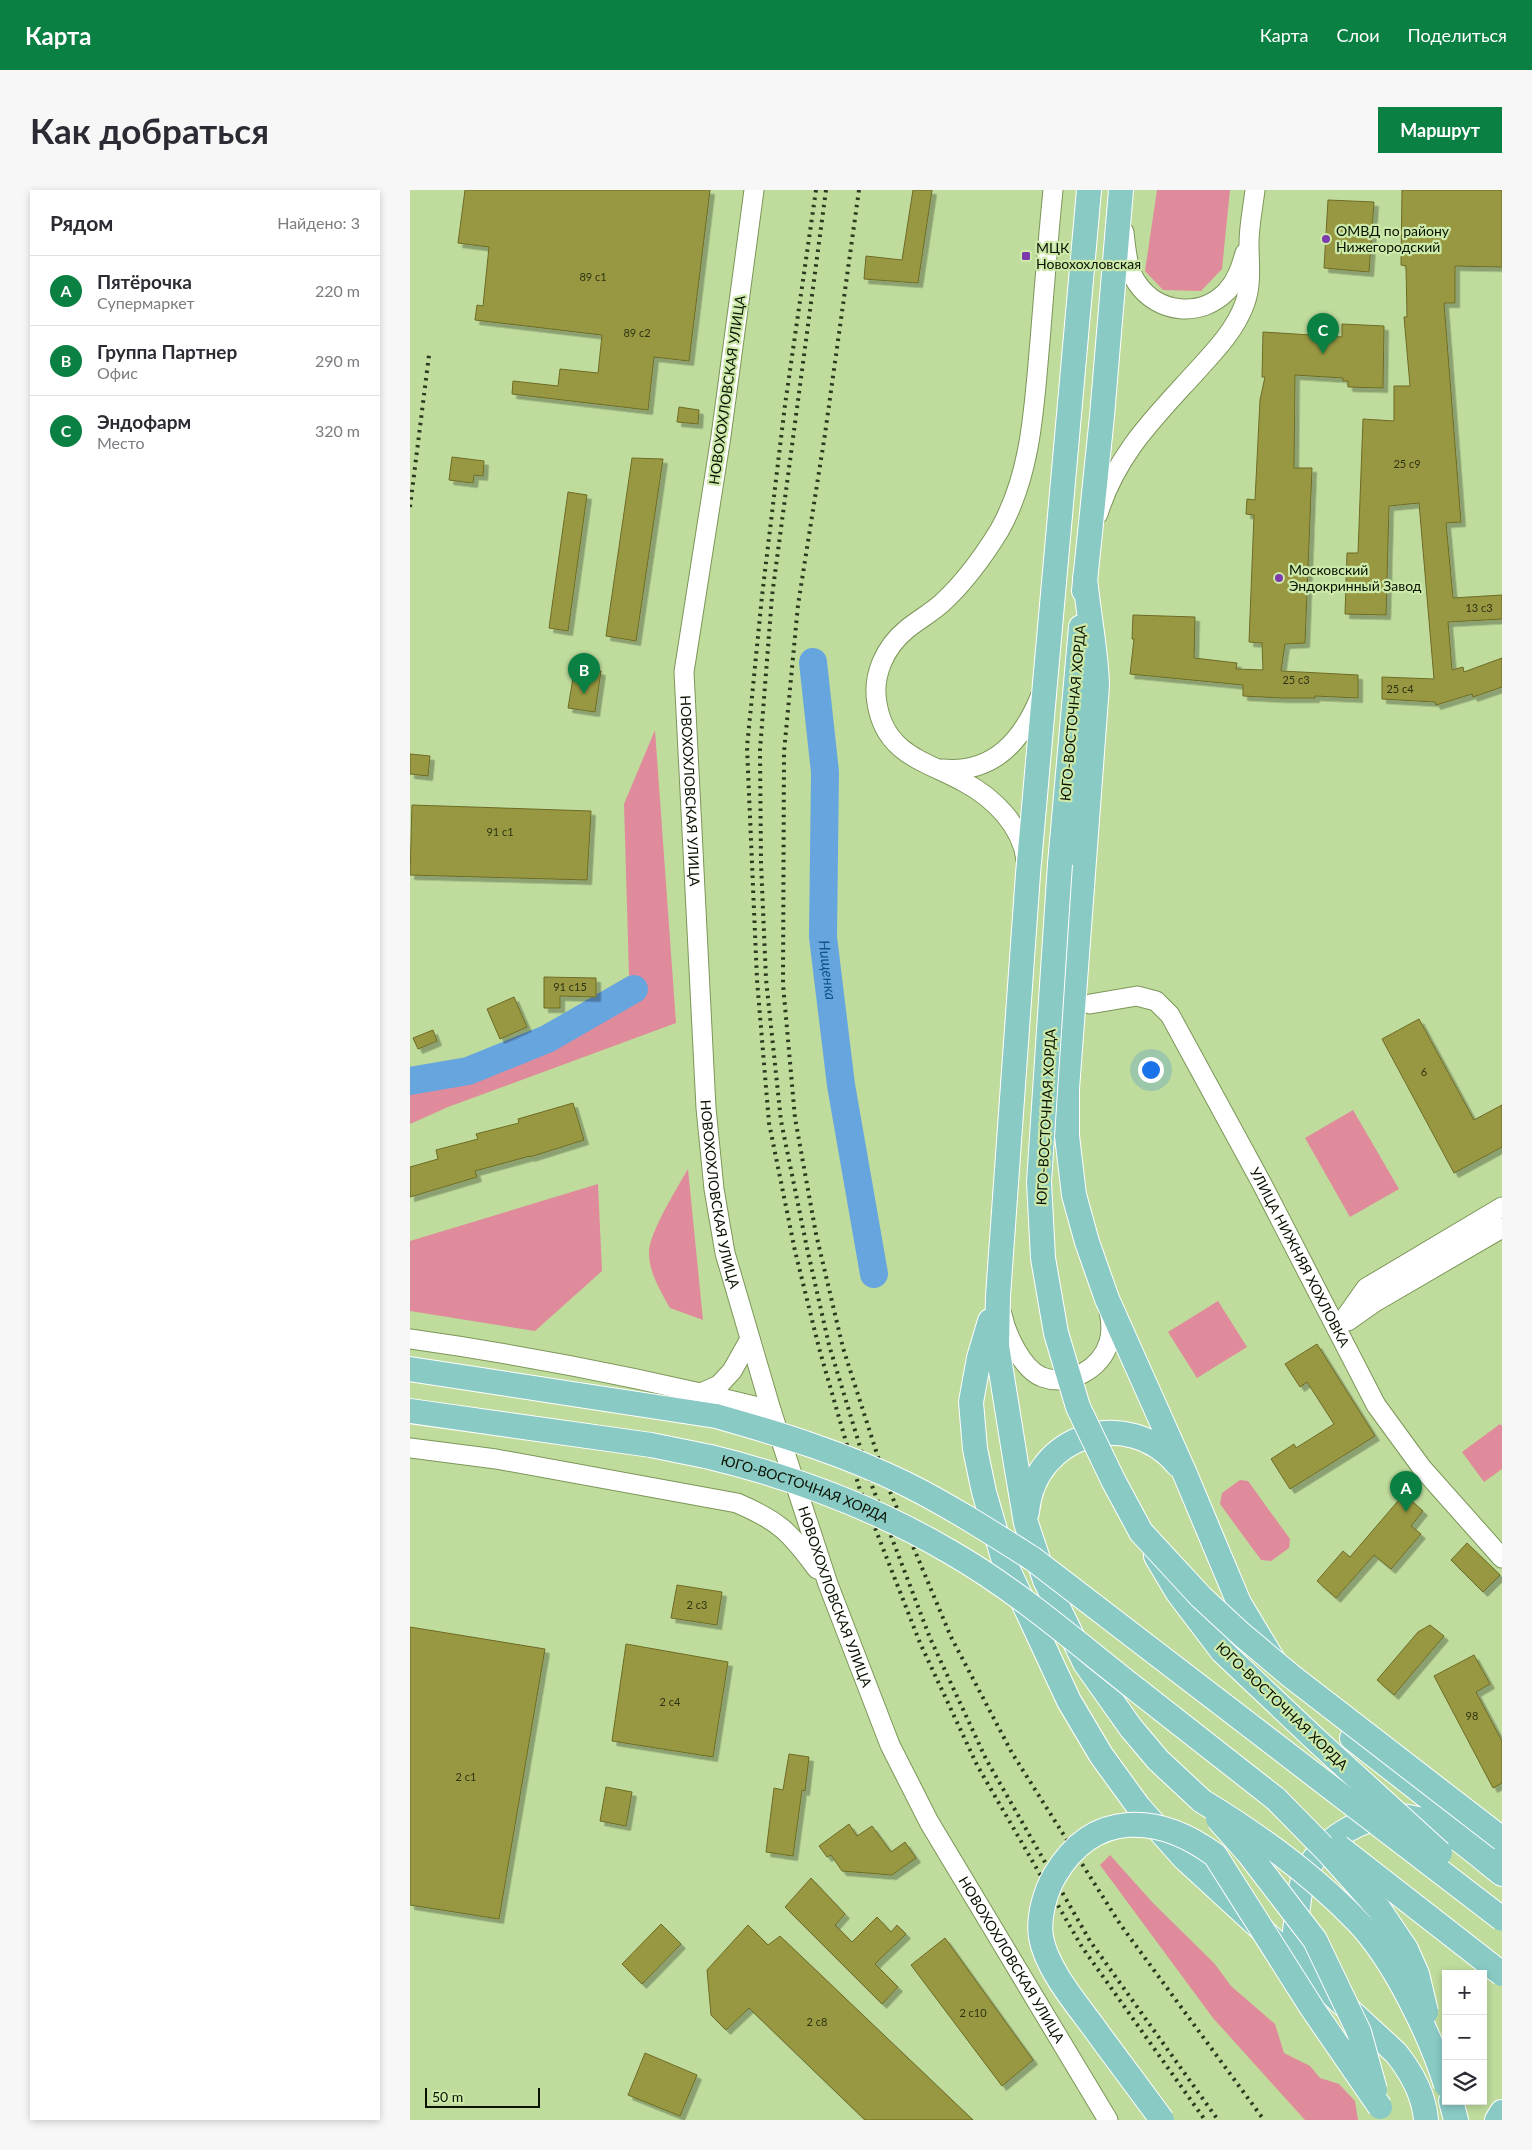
<!DOCTYPE html>
<html lang="ru">
<head>
<meta charset="utf-8">
<style>
	:root { --surface:#fff; --page:#f7f7f7; --text:#2b2b33; --muted:#7c7c81; --line:#e1e1e2; --accent:#0b8043 }
	body { margin:0; font-family:Lato,sans-serif; background:var(--page); color:var(--text) }
	.controls { position:absolute; right:15px; bottom:15px; display:grid; overflow:hidden; border-radius:0px; box-shadow:0 2px 8px #0003 }
	.controls button { width:45px; height:45px; display:grid; place-items:center; padding:0; border:0; border-bottom:1px solid var(--line); background:var(--surface); color:var(--text); font:25px sans-serif }
	.scale { position:absolute; left:15px; bottom:12px; width:115px; box-sizing:border-box; padding-left:5px; border:2px solid #091200; border-top:0; font-size:14px; line-height:18px; white-space:nowrap; color:#091200; -webkit-text-stroke:4px #cce9a9; paint-order:stroke }
	.you { position:absolute; left:740px; top:879px; width:18px; height:18px; margin:-12px; border:4px solid #fff; border-radius:50%; background:#1a73e8; box-shadow:0 0 0 8px #1a73e833 }
	.badge { display:grid; place-items:center; width:32px; height:32px; border-radius:50%; background:var(--accent); color:#fff; font-size:16px; font-weight:700 }
	.pin { position:absolute; translate:-50% -41px; filter:drop-shadow(0 1px 2px #0008) }
	.pin::after { content:''; position:absolute; top:26px; width:18px; height:15px; background:inherit; clip-path:polygon(0 0,100% 0,50% 100%) }
	.list { margin:0; padding:0; list-style:none }
	h2 { display:flex; justify-content:space-between; align-items:center; height:65px; margin:0; padding:0 20px; font-size:21px }
	h2 small { font-size:16px; font-weight:400; color:var(--muted) }
	.list li { display:grid; grid-template-columns:32px 1fr auto; gap:15px; align-items:center; box-sizing:border-box; height:70px; padding:0 20px; border-top:1px solid var(--line) }
	.list b { display:block; font-size:19px; white-space:nowrap }
	.list p { margin:0; font-size:16px; white-space:nowrap; color:var(--muted) }
	.list em { font-size:16px; font-style:normal; color:var(--muted) }
	.icon { flex:none; width:28px; height:28px; fill:none; stroke:currentColor; stroke-width:2; stroke-linecap:round; stroke-linejoin:round }
	.map { position:relative; flex:none; width:1092px; height:1930px; overflow:hidden; border-radius:0px }
	header { display:flex; align-items:center; gap:30px; box-sizing:border-box; height:70px; padding:0 25px; background:var(--accent); color:#fff }
	header strong { font-size:24px }
	nav { display:flex; gap:28px; margin-inline-start:auto; font-size:18px }
	.intro { display:flex; align-items:center; justify-content:space-between; box-sizing:border-box; height:120px; padding:0 30px }
	h1 { margin:0; font-size:35px }
	.button { padding:12px 22px; border-radius:0px; background:var(--accent); color:#fff; font-size:18px; font-weight:700 }
	main { display:flex; gap:30px; padding:0 30px }
	aside { flex:1; background:var(--surface); border-radius:0px; box-shadow:0 2px 8px #0003 }
	.map>svg:first-child { display:block }
	.green { fill:#e08b9b }
	.lines { fill:none; stroke-linecap:round; stroke-linejoin:round }
	.river { stroke:#67a5df; stroke-width:28 }
	.building { fill:#999843; stroke:#6d6b25; filter:url(#shadow) }
	.minor-casing { stroke:#7c9659; stroke-width:21 }
	.major-casing { stroke:#fff; stroke-width:26 }
	.minor { stroke:#fff; stroke-width:19 }
	.major { stroke:#8acac5; stroke-width:24 }
	.rail { stroke:#2d391e; stroke-width:4; stroke-dasharray:2.5 5; stroke-linecap:butt }
	.major-bridge-casing { stroke:#fff; stroke-width:26; stroke-linecap:butt }
	.major-bridge { stroke:#8acac5; stroke-width:24 }
	.poi-dot { fill:#7e3bae; stroke:#cce9a9; stroke-width:2 }
	.labels { text-anchor:middle; stroke-width:4.5; stroke-linejoin:round; paint-order:stroke }
	.number-label { font-size:11px; fill:#2d3411 }
	.poi-label { font-size:14px; fill:#091200; stroke:#cce9a9; text-anchor:start }
	.street-label { font-size:14px; fill:#091200; stroke:#cce9a9 }
	.water-label { font-size:15px; font-style:italic; fill:#0e548a; stroke:#cce9a9 }
</style>
</head>
<body>
<header>
<strong>Карта</strong>
<nav><a>Карта</a><a>Слои</a><a>Поделиться</a></nav>
</header>
<div class="intro"><h1>Как добраться</h1><a class="button">Маршрут</a></div>
<main>
<aside>
<h2>Рядом<small>Найдено: 3</small></h2>
<ul class="list">
<li><span class="badge">A</span><div><b>Пятёрочка</b><p>Супермаркет</p></div><em>220 m</em></li>
<li><span class="badge">B</span><div><b>Группа Партнер</b><p>Офис</p></div><em>290 m</em></li>
<li><span class="badge">C</span><div><b>Эндофарм</b><p>Место</p></div><em>320 m</em></li>
</ul>
</aside>
<div class="map">
<svg width="1092" height="1930" viewBox="0 0 1092 1930">
	<defs>
		<filter id="shadow"><feDropShadow dx="4.5" dy="4.5" stdDeviation="0" flood-color="#0004"/></filter>
	</defs>
	<rect width="100%" height="100%" fill="#bfdc9c"/>
	<path class="green" d="M 747,0 L 820,0 L 812,79 L 791,101 L 753,100 L 735,81 Z
		M 245,540 L 266,833 L 38,917 L 0,934 L 0,897 L 136,836 L 219,786 L 214,614 Z
		M 943,920 L 989,999 L 940,1027 L 895,948 Z
		M 278,979 L 293,1130 L 260,1118 C 251,1102 239,1083 239,1063 C 238,1045 268,996 278,979 Z
		M 188,994 L 192,1081 L 125,1141 L 0,1121 L 0,1051 Z
		M 808,1111 L 837,1157 L 787,1188 L 758,1142 Z
		M 1090,1234 L 1092,1236 L 1092,1279 L 1074,1292 L 1052,1262 Z
		M 830,1290 L 838,1291 L 880,1349 L 879,1358 L 861,1371 L 851,1370 L 810,1314 L 812,1303 Z
		M 700,1665 L 743,1713 L 804,1773 L 821,1796 L 865,1834 L 874,1863 L 900,1876 L 910,1888 L 929,1894 L 945,1911 L 948,1930 L 895,1930 L 803,1828 L 690,1675 Z"/>
	<g class="lines">
		<g class="river">
			<path id="s1" d="M 403,472 L 415,582 L 413,747 L 431,895 L 464,1084"/>
			<path d="M 0,891 L 58,881 L 137,849 L 224,799"/>
		</g>
	</g>
	<path class="building" d="M 55,0 L 300,0 L 279,171 L 244,167 L 238,220 L 102,204 L 103,191 L 148,196 L 150,179 L 188,183 L 192,145 L 65,130 L 67,115 L 73,116 L 79,57 L 48,53 Z
		M 503,0 L 522,0 L 508,93 L 454,89 L 456,66 L 492,70 Z
		M 992,0 L 1092,0 L 1092,77 L 1045,76 L 1045,113 L 1034,113 L 1051,332 L 1036,333 L 1043,408 L 1092,405 L 1092,429 L 1038,432 L 1042,480 L 1053,477 L 1054,482 L 1092,468 L 1092,497 L 1063,507 L 1062,504 L 1026,515 L 1025,512 L 972,509 L 972,487 L 1024,489 L 1009,313 L 979,316 L 976,425 L 935,424 L 937,363 L 948,363 L 953,229 L 984,231 L 984,196 L 1000,196 L 994,127 L 997,127 L 996,76 L 991,75 Z
		M 918,10 L 964,12 L 959,82 L 914,78 Z
		M 932,134 L 974,136 L 973,198 L 938,197 L 938,191 L 933,191 L 933,188 L 885,185 L 884,278 L 902,278 L 895,453 L 875,454 L 871,481 L 948,485 L 948,508 L 905,506 L 905,508 L 872,508 L 833,506 L 833,495 L 720,484 L 724,449 L 722,449 L 723,425 L 785,427 L 784,468 L 827,473 L 826,479 L 853,480 L 852,453 L 839,452 L 844,325 L 836,324 L 837,309 L 845,310 L 850,210 L 855,187 L 852,187 L 853,142 L 932,147 Z
		M 269,217 L 289,220 L 288,234 L 267,232 Z
		M 42,267 L 74,271 L 73,286 L 64,285 L 63,293 L 39,290 Z
		M 222,268 L 253,269 L 226,451 L 196,446 Z
		M 158,302 L 177,305 L 158,441 L 139,438 Z
		M 165,476 L 191,481 L 185,522 L 158,518 Z
		M 0,564 L 20,566 L 18,586 L 0,584 Z
		M 2,615 L 181,621 L 177,690 L 0,685 Z
		M 134,787 L 186,788 L 186,807 L 150,806 L 150,818 L 134,818 Z
		M 104,807 L 117,837 L 90,849 L 77,819 Z
		M 1009,829 L 1064,930 L 1092,915 L 1092,957 L 1044,983 L 972,849 Z
		M 23,840 L 27,851 L 8,859 L 3,848 Z
		M 163,913 L 174,950 L 120,967 L 120,966 L 65,981 L 67,987 L 0,1007 L 0,977 L 28,969 L 26,960 L 68,949 L 66,944 L 109,933 L 108,929 Z
		M 907,1154 L 965,1246 L 880,1299 L 861,1269 L 884,1254 L 886,1258 L 924,1234 L 897,1192 L 890,1197 L 875,1174 Z
		M 994,1304 L 1013,1321 L 1001,1336 L 1011,1344 L 981,1379 L 964,1365 L 926,1408 L 907,1391 L 933,1361 L 940,1367 Z
		M 1057,1353 L 1090,1385 L 1073,1402 L 1041,1370 Z
		M 267,1395 L 312,1402 L 307,1435 L 261,1428 Z
		M 1020,1435 L 1034,1446 L 984,1505 L 967,1490 L 1008,1442 Z
		M 0,1437 L 135,1459 L 89,1729 L 0,1715 Z
		M 216,1454 L 318,1472 L 303,1567 L 202,1551 Z
		M 1064,1465 L 1080,1494 L 1066,1502 L 1092,1551 L 1092,1593 L 1083,1598 L 1024,1486 Z
		M 379,1564 L 399,1567 L 395,1601 L 392,1600 L 383,1666 L 356,1662 L 364,1598 L 373,1600 Z
		M 196,1597 L 222,1602 L 216,1636 L 190,1631 Z
		M 439,1634 L 447,1646 L 462,1636 L 481,1662 L 495,1652 L 506,1668 L 482,1685 L 432,1681 L 421,1665 L 417,1667 L 409,1656 Z
		M 401,1688 L 435,1724 L 425,1735 L 442,1752 L 467,1727 L 481,1742 L 487,1735 L 496,1744 L 465,1774 L 488,1797 L 472,1814 L 375,1717 Z
		M 251,1734 L 271,1754 L 232,1794 L 212,1774 Z
		M 338,1735 L 358,1755 L 370,1746 L 563,1930 L 455,1930 L 339,1818 L 316,1840 L 301,1825 L 297,1780 Z
		M 535,1748 L 623,1870 L 592,1896 L 501,1775 Z
		M 235,1863 L 287,1885 L 270,1926 L 218,1905 Z"/>
	<g class="lines">
		<defs>
			<g id="minor">
				<path id="s2" d="M 344,0 L 311,246 L 274,482 L 296,918 L 304,999 L 315,1063 L 361,1220 L 418,1394 L 480,1555 L 519,1632 L 698,1930"/>
				<path d="M 714,42 C 716,59 717,79 727,93 C 748,124 791,128 817,101 C 827,90 831,77 835,63"/>
				<path d="M 688,324 C 706,265 744,228 784,184 C 804,162 825,141 835,113 C 842,93 839,74 839,53 C 839,36 843,17 845,0"/>
				<path d="M 532,579 C 583,584 612,551 630,507"/>
				<path d="M 616,670 C 612,636 584,608 554,592 C 516,571 475,565 467,513 C 462,485 475,457 497,439 C 508,430 521,423 532,413 C 555,392 573,367 589,341 C 622,283 624,216 630,151 C 634,101 638,50 643,0"/>
				<path id="s3" d="M 680,814 L 727,806 L 746,811 L 760,825 L 851,992 L 966,1215 L 1012,1278 L 1092,1368"/>
				<path d="M 592,1124 C 596,1144 612,1179 632,1187 C 659,1197 691,1179 699,1152 C 702,1142 701,1131 699,1121"/>
				<path d="M 938,1131 L 965,1112 L 1092,1038"/>
				<path d="M 927,1139 L 956,1098 L 1092,1017"/>
				<path d="M 0,1149 C 121,1166 242,1190 361,1220"/>
				<path d="M 291,1203 L 309,1195 L 322,1181 L 340,1149"/>
				<path d="M 0,1258 L 86,1269 L 327,1313 C 369,1331 380,1342 407,1379"/>
			</g>
			<path id="major" d="M 679,0 L 618,684 L 588,1106 L 587,1156 L 606,1274 L 616,1333 L 635,1390 L 675,1473 L 721,1538 L 748,1570 L 792,1611
				M 675,387 C 678,423 686,459 687,495 L 657,899 L 657,946 L 664,1005 L 677,1052 L 697,1109 L 775,1284 L 829,1413 L 862,1468
				M 674,401 L 692,226 L 711,0
				M 650,674 L 671,437
				M 580,1131 L 569,1168 L 561,1212 L 565,1259 L 574,1302 L 594,1371 L 659,1511 L 691,1565 L 728,1616 L 774,1668 L 986,1863 C 1002,1883 1014,1904 1016,1930
				M 0,1179 L 306,1226
				M 0,1221 L 241,1255 L 300,1267
				M 617,1322 C 624,1244 718,1215 768,1275
				M 746,1366 L 768,1403 L 812,1461
				M 727,1500 L 866,1609
				M 942,1548 L 1092,1665
				M 903,1780 C 896,1768 887,1757 885,1743 C 885,1737 887,1730 887,1724 C 888,1713 890,1701 893,1690 C 907,1650 957,1620 999,1627 C 1036,1633 1063,1662 1092,1684
				M 1041,1911 L 1046,1930
				M 1087,1930 L 1092,1922"/>
		</defs>
		<use href="#minor" class="minor-casing"/>
		<use href="#major" class="major-casing"/>
		<use href="#minor" class="minor"/>
		<use href="#major" class="major"/>
		<path class="rail" d="M 406,0 L 375,215 L 352,406 L 337,557 L 347,790 L 359,933 L 385,1061 L 409,1158 L 449,1297 L 510,1453 L 567,1575 L 672,1757 L 795,1930
			M 416,0 L 362,406 L 350,560 L 351,673 L 356,789 L 371,931 L 397,1058 L 419,1155 L 462,1296 L 520,1448 L 576,1569 L 680,1751 L 808,1930
			M 449,0 L 415,244 L 388,415 L 374,562 L 373,794 L 385,928 L 406,1044 L 433,1158 L 476,1292 L 541,1447 L 602,1563 L 710,1734 L 854,1930
			M 0,317 L 19,165"/>
		<defs>
			<g id="major-bridge">
				<path d="M 650,674 L 629,992 L 633,1068 L 646,1143 L 668,1217 L 703,1290 L 731,1342 L 791,1407 L 831,1444 L 881,1486 L 1092,1649"/>
				<path d="M 306,1226 C 370,1244 435,1264 496,1294 C 540,1316 582,1343 623,1369 L 1092,1729"/>
				<path id="s4" d="M 300,1267 C 386,1288 466,1318 542,1363 C 608,1401 667,1453 727,1500"/>
				<path d="M 812,1461 L 906,1550 L 1030,1663"/>
				<path d="M 866,1609 L 919,1663 L 969,1719 L 996,1759 L 1007,1784 L 1016,1822"/>
				<path d="M 792,1611 C 848,1645 902,1684 948,1732 C 984,1770 1020,1844 1036,1895"/>
				<path d="M 808,1629 L 839,1664 L 905,1750 L 949,1842 L 965,1900"/>
				<path d="M 929,1657 L 1092,1784"/>
				<path d="M 752,1930 C 729,1898 705,1867 682,1835 C 664,1811 636,1777 631,1747 C 628,1727 635,1702 645,1685 C 684,1619 749,1624 805,1665 L 902,1818 L 970,1917"/>
			</g>
		</defs>
		<use href="#major-bridge" class="major-bridge-casing"/>
		<use href="#major-bridge" class="major-bridge"/>
	</g>
	<g class="poi-dot">
		<circle cx="916" cy="49" r="5"/>
		<rect x="611" y="61" width="10" height="10" rx="2.5"/>
		<circle cx="869" cy="388" r="5"/>
	</g>
	<g class="labels">
		<g class="number-label">
			<text x="183" y="91">89 с1</text>
			<text x="227" y="147">89 с2</text>
			<text x="997" y="278">25 с9</text>
			<text x="1069" y="422">13 с3</text>
			<text x="886" y="494">25 с3</text>
			<text x="990" y="503">25 с4</text>
			<text x="90" y="646">91 с1</text>
			<text x="160" y="801">91 с15</text>
			<text x="1014" y="886">6</text>
			<text x="287" y="1419">2 с3</text>
			<text x="260" y="1516">2 с4</text>
			<text x="1062" y="1530">98</text>
			<text x="56" y="1591">2 с1</text>
			<text x="563" y="1827">2 с10</text>
			<text x="407" y="1836">2 с8</text>
		</g>
		<g class="poi-label">
			<text x="926" y="46">ОМВД по району<tspan x="926" dy="16">Нижегородский</tspan></text>
			<text x="626" y="63">МЦК<tspan x="626" dy="16">Новохохловская</tspan></text>
			<text x="879" y="385">Московский<tspan x="879" dy="16">Эндокринный Завод</tspan></text>
		</g>
		<g class="street-label">
			<text transform="translate(317 200) rotate(-82)" y="5">НОВОХОХЛОВСКАЯ УЛИЦА</text>
			<text transform="translate(663 523) rotate(-85)" y="5">ЮГО-ВОСТОЧНАЯ ХОРДА</text>
			<text dy="5" stroke="none"><textPath href="#s2" startOffset="606">НОВОХОХЛОВСКАЯ УЛИЦА</textPath></text>
			<text transform="translate(636 927) rotate(-87)" y="5">ЮГО-ВОСТОЧНАЯ ХОРДА</text>
			<text dy="5" stroke="none"><textPath href="#s2" startOffset="1011">НОВОХОХЛОВСКАЯ УЛИЦА</textPath></text>
			<text dy="5" stroke="none"><textPath href="#s3" startOffset="362">УЛИЦА НИЖНЯЯ ХОХЛОВКА</textPath></text>
			<text dy="5" stroke="none"><textPath href="#s4" startOffset="100">ЮГО-ВОСТОЧНАЯ ХОРДА</textPath></text>
			<text dy="5" stroke="none"><textPath href="#s2" startOffset="1431">НОВОХОХЛОВСКАЯ УЛИЦА</textPath></text>
			<text transform="translate(872 1516) rotate(44)" y="5">ЮГО-ВОСТОЧНАЯ ХОРДА</text>
			<text dy="5" stroke="none"><textPath href="#s2" startOffset="1836">НОВОХОХЛОВСКАЯ УЛИЦА</textPath></text>
		</g>
		<g class="water-label">
			<text dy="5" stroke="none"><textPath href="#s1" startOffset="309">Нищенка</textPath></text>
		</g>
	</g>
</svg>
<div class="controls">
<button>+</button>
<button>−</button>
<button><svg class="icon" aria-label="layers" viewBox="0 0 24 24"><path d="M12 4l9 5-9 5-9-5zM3 14l9 5 9-5"/></svg></button>
</div>
<div class="scale">50 m</div>
<div class="you"></div>
<div class="pin badge" style="left:996px;top:1322px">A</div>
<div class="pin badge" style="left:174px;top:504px">B</div>
<div class="pin badge" style="left:913px;top:164px">C</div>
</div>
</main>
</body>
</html>
